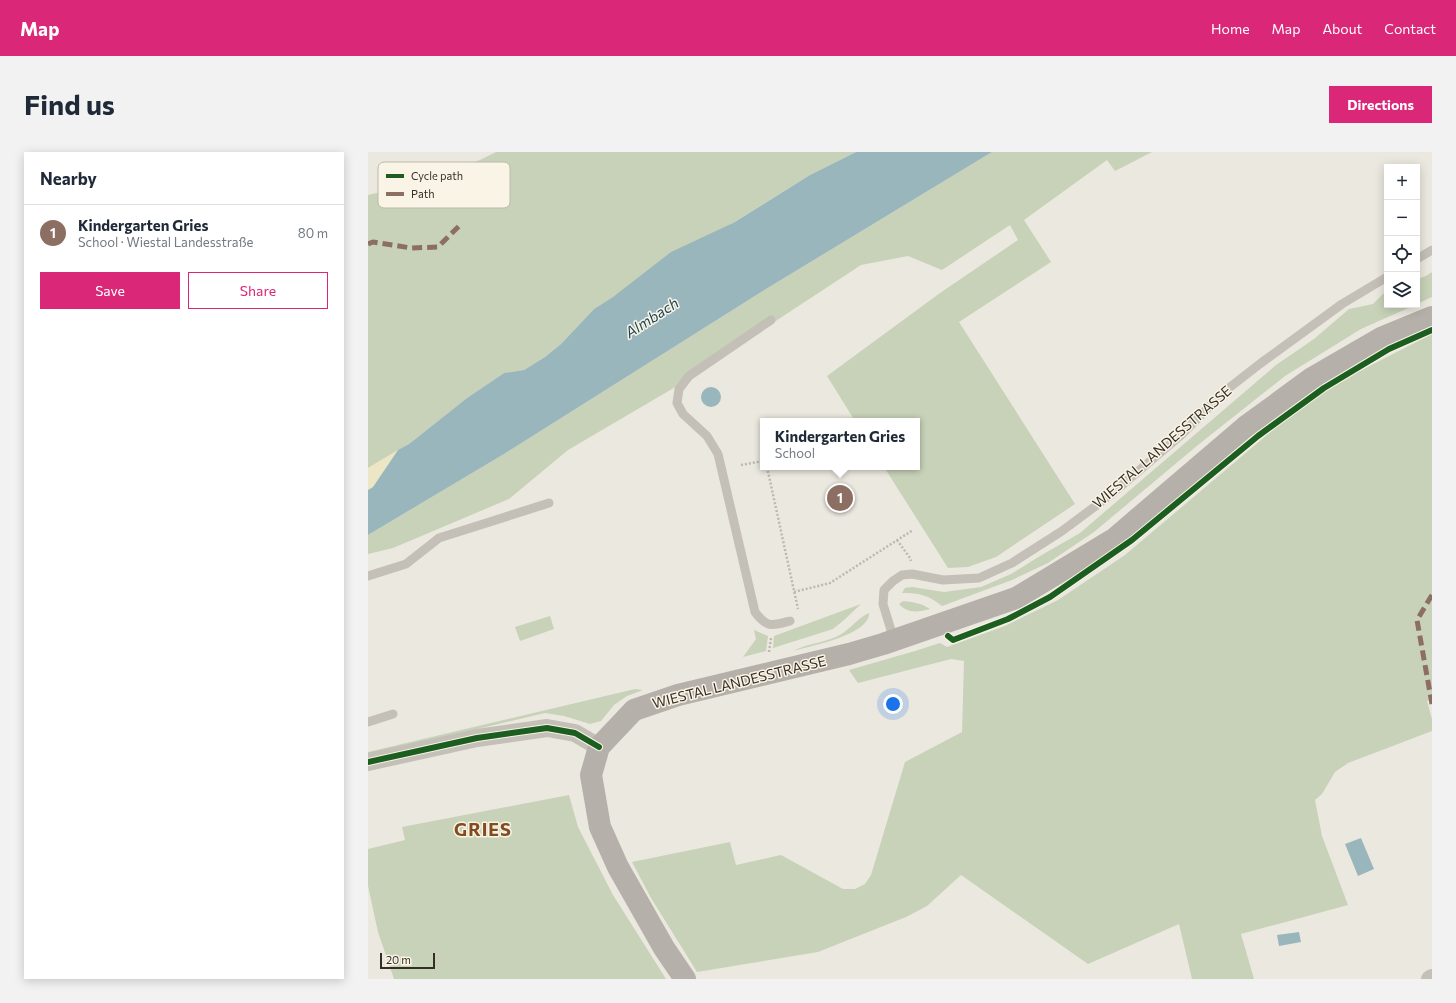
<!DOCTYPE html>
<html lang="en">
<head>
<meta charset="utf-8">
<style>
	:root { --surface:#fff; --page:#f2f2f3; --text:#1f2937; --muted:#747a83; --line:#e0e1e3; --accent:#db2777 }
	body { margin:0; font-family:Commissioner,sans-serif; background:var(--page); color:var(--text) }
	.controls { position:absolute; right:12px; top:12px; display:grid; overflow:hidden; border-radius:0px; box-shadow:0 2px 10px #0003 }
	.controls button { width:36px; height:36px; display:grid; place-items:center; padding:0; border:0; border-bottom:1px solid var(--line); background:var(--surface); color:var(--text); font:20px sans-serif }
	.scale { position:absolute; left:12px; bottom:10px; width:55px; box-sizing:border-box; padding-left:4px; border:2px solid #352e26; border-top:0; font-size:11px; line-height:14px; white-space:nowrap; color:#352e26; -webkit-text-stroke:3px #f9f4e5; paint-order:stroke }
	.you { position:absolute; left:525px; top:552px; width:14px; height:14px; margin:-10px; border:3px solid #fff; border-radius:50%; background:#1a73e8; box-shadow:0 0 0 6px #1a73e833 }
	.badge { display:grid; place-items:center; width:26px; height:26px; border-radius:50%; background:var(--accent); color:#fff; font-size:13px; font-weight:700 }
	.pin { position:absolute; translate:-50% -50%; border:2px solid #fff; box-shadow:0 1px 4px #0006 }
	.popup { position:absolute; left:392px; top:266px; width:160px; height:52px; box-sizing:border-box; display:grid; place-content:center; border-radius:0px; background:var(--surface); filter:drop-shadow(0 1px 3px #0005); font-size:13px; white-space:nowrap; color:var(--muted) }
	.popup b { font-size:15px; color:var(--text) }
	.popup::after { content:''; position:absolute; left:50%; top:100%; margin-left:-8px; border:8px solid transparent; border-top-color:var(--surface) }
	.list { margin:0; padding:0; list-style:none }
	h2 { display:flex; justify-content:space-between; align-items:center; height:52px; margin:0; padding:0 16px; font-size:17px }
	h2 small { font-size:13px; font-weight:400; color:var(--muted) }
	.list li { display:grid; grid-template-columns:26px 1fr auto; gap:12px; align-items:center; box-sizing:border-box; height:56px; padding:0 16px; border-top:1px solid var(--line) }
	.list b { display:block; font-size:15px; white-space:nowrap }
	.list p { margin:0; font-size:13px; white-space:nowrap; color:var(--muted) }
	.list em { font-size:13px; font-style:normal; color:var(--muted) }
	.actions { display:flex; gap:8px; padding:12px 16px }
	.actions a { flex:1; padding:9px 0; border:1px solid var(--accent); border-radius:0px; text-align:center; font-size:14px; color:var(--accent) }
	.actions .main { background:var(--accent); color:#fff }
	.icon { flex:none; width:22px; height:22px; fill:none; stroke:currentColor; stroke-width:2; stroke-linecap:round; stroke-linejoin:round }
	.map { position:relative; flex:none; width:1064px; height:827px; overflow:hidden; border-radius:0px }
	header { display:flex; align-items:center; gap:24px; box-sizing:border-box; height:56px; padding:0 20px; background:var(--accent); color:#fff }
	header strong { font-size:19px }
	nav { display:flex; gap:22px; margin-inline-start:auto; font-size:14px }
	.intro { display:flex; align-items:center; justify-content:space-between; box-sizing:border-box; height:96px; padding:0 24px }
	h1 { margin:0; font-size:28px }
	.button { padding:10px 18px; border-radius:0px; background:var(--accent); color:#fff; font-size:14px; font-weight:700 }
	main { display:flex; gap:24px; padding:0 24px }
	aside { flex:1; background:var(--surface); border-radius:0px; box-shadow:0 2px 10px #0003 }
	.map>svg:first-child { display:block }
	.green { fill:#c8d2b8 }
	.sand { fill:#ece6c5 }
	.water { fill:#9ab6bd }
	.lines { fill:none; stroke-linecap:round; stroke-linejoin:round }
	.path { stroke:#bdb8b0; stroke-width:2.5; stroke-dasharray:2 2; stroke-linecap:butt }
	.lane { stroke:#c4c0b8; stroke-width:9 }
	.street { stroke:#c4c0b8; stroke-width:18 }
	.secondary { stroke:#b5b0a9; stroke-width:22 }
	.quiet { stroke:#8d6e63; stroke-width:5; stroke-dasharray:10 5; stroke-linecap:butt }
	.cycleway-casing { stroke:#f9f4e5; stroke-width:8 }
	.cycleway { stroke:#1b5e20; stroke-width:6 }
	.labels { text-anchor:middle; stroke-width:3; stroke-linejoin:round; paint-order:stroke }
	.street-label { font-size:14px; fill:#352e26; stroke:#f9f4e5 }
	.water-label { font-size:15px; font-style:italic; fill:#1c4656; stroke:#f9f4e5 }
	.district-label { font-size:18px; font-weight:bold; letter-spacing:1px; fill:#834c20; stroke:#f9f4e5 }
	.key { fill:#f9f4e5; stroke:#beb9ac; stroke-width:1 }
	.key-label { font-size:11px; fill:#352e26 }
</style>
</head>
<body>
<header>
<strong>Map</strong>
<nav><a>Home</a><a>Map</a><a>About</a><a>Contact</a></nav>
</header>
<div class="intro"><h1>Find us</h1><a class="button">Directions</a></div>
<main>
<aside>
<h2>Nearby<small></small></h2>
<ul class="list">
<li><span class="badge" style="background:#8d6e63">1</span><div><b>Kindergarten Gries</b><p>School · Wiestal Landesstraße</p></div><em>80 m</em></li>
</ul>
<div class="actions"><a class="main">Save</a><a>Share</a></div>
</aside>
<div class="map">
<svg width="1064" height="827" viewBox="0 0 1064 827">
	<rect width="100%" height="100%" fill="#ebe8df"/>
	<path class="green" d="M 128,0 L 488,0 L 442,23 L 226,157 L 193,192 L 177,205 L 156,218 L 136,221 L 99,246 L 41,292 L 0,316 L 0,43 L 22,38 L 112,8 Z
		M 624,0 L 784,0 L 747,19 L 739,8 L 656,68 L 683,110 L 591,170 L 707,352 L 628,405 L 600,415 L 580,416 L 516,315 L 549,315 L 549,269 L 487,269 L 459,224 L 572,141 L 650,88 L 642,73 L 574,118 L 540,104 L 493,113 L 304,237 L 200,298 L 141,347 L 25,396 L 0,402 L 0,383 L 136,302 L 398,137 Z
		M 1064,120 L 1064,145 L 1049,152 L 1049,127 L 1058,124 Z
		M 1019,138 L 1019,153 L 1047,153 L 993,177 L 917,224 L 830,293 L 726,380 L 680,411 L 644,428 L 574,454 C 560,443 552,441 534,441 L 537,436 L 544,435 L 576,440 L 613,435 L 643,422 L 672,404 L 712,381 L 908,213 L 946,187 L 981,157 L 1005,152 Z
		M 1064,182 L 1064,547 L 1059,549 L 1064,567 L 1064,579 L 980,611 L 967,620 L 954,642 L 947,648 L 954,684 L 980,753 L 873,782 L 886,827 L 824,827 L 811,772 L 720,812 L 593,723 L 559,754 L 538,765 L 450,800 L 329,820 L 283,746 L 264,710 L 362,690 L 368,713 L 413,703 L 475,737 L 487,737 L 497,732 L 503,723 L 537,610 L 594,580 L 596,509 L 583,507 L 490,531 L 481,518 L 547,499 L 572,491 L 579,495 L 637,474 L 690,448 L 757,403 L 912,272 L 946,246 L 984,223 Z
		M 535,449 C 545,450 553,451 562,457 C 550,460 540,462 531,452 Z
		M 493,452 L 476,468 L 465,477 L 405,496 L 406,484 Z
		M 501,461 C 502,483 442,494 425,499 C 438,492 454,491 468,485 C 480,480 488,467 501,461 Z
		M 182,464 L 186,477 L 152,489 L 147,475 Z
		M 386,478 L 400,484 L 398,499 L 375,505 L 388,487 Z
		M 267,537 L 275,538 L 259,544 L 246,553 L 233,569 L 222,572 L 196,564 L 177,561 L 0,603 L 0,600 Z
		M 201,643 L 210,675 L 245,743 L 298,827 L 26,827 L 10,780 L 0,734 L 0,697 L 37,688 L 34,675 Z"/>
	<path class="sand" d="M 30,298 L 5,335 L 0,338 L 0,316 Z"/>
	<path class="water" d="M 488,0 L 624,0 L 398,137 L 136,302 L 0,383 L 0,338 L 5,335 L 30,298 L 41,292 L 99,246 L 136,221 L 156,218 L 177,205 L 193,192 L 226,157 L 245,145 L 303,100 L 365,71 L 442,23 Z
		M333 245a10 10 0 1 1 20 0a10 10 0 1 1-20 0Z
		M 993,686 L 1006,717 L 990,724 L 977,692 Z
		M 931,780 L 933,790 L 911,794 L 909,783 Z"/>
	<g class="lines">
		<path class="path" d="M 373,313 L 395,309
			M 399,315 L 430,457
			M 529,388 L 542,406 L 543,409
			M 426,440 L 462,431 L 545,378
			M 401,500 L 403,486"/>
		<path class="lane" d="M 1049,107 L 1064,98
			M 403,168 L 321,224 L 311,237 L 309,251 L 315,262 L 339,284 L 350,302 L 387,460 C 399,476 404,474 422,469
			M 0,424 L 38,412 L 71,386 L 181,351
			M 526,488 L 515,452 L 516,438 L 525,429 L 534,423 L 544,422 L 575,428 L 611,426 L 644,411 L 694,379 L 741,344 L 813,283 L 857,239 L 893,211 L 974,152 L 1019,125
			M 0,570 L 25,562"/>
		<path class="street" d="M 0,610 L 109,586 L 179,576 L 207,581 L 231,595
			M 1062,827 L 1064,826"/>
		<path class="secondary" d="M 317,827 L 296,796 L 250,715 L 232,675 L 223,623 L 231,595 L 266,558 L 310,543 L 481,502 L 515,492 L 648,446 L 746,387 L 877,275 L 944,226 L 1013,186 L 1064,165"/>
		<path class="quiet" d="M 0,92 L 5,90 L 43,96 L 70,95 L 92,73
			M 1064,443 L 1049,468 L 1064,552"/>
		<defs>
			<path id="cycleway" d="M 580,484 L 585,488 L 640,467 L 682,445 L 764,388 L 890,284 L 956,236 L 1021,197 L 1064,178
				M 0,610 L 109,586 L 179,576 L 207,581 L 231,595"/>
		</defs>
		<use href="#cycleway" class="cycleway-casing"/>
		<use href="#cycleway" class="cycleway"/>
	</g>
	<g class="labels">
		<g class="street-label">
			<text transform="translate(794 295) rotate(-41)" y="5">WIESTAL LANDESSTRASSE</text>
			<text transform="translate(371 530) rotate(-14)" y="5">WIESTAL LANDESSTRASSE</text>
		</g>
		<g class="water-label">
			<text transform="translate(284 166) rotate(-33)" y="5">Almbach</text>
		</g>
		<g class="district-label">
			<text x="115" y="684">GRIES</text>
		</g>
	</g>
	<rect x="10" y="10" width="132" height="46" rx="6" class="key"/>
	<rect x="18" y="22" width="18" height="4" fill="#1b5e20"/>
	<rect x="18" y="40" width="18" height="4" fill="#8d6e63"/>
	<g class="key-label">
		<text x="43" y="28">Cycle path</text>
		<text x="43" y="46">Path</text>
	</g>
</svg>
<div class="controls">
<button>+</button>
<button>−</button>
<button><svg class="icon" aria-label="locate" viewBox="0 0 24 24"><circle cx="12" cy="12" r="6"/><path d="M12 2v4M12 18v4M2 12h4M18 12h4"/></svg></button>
<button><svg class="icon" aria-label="layers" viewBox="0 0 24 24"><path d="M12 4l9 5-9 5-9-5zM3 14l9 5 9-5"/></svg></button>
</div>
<div class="scale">20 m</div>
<div class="you"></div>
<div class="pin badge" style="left:472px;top:346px;background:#8d6e63">1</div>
<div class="popup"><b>Kindergarten Gries</b>School</div>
</div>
</main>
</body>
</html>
